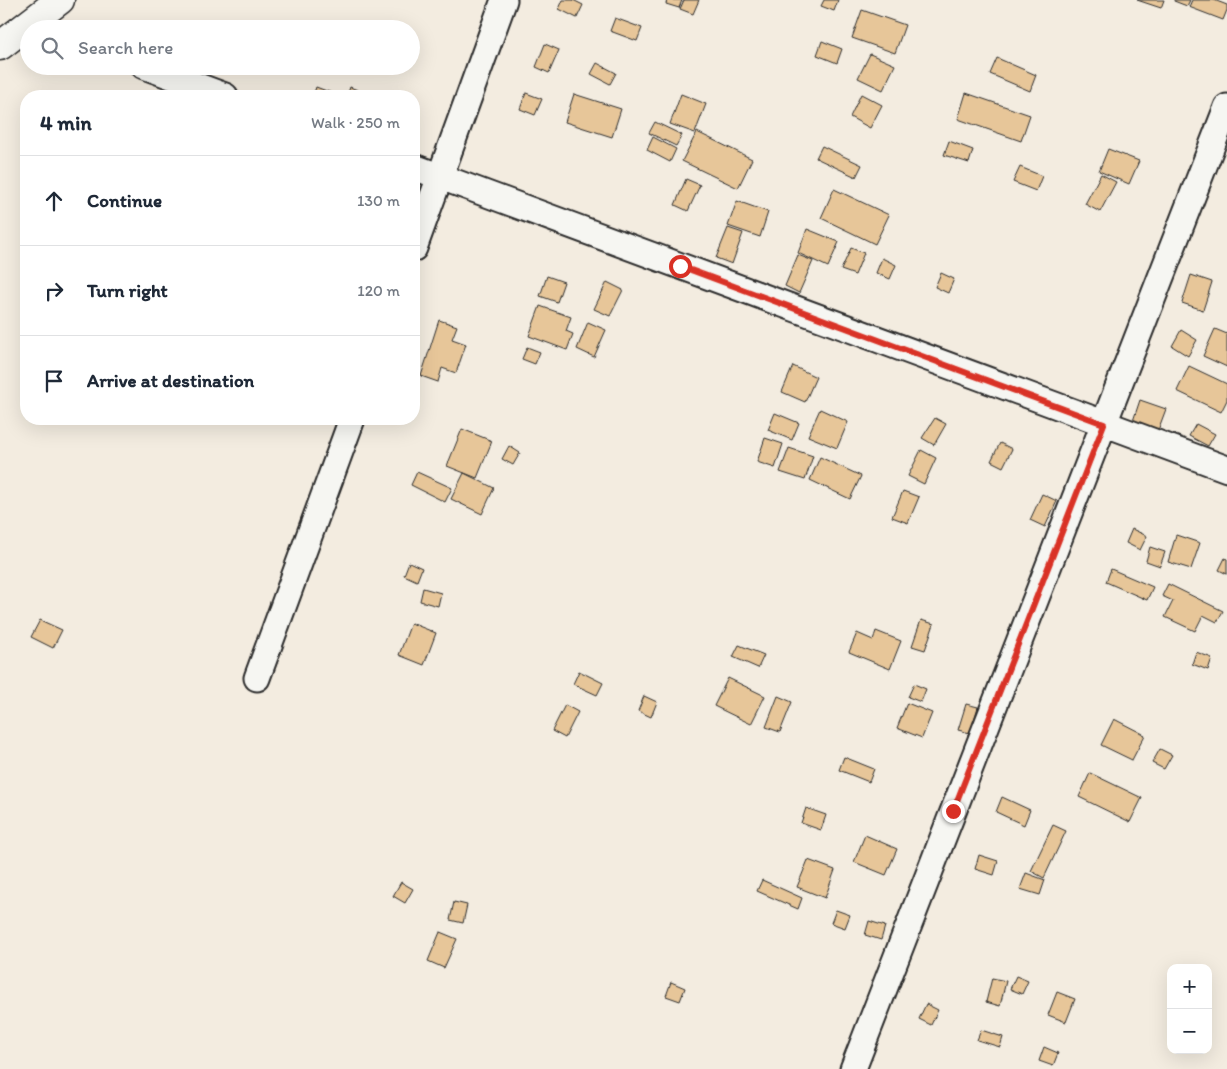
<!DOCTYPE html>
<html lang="en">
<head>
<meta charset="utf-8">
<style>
	:root { --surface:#fff; --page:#f2f2f3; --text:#1f2937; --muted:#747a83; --line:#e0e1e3 }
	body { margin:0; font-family:Itim,sans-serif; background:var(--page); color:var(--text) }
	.controls { position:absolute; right:15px; bottom:15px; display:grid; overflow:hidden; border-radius:10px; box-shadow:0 5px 20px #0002 }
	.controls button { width:45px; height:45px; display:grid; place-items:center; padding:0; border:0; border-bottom:1px solid var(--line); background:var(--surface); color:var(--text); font:25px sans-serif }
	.stop { position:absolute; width:15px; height:15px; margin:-11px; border:4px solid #d93025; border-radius:50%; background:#fff }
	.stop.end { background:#d93025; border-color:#fff; box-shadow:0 1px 5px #0008 }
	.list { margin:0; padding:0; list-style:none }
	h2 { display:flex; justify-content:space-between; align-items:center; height:65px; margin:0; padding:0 20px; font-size:21px }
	h2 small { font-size:16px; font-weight:400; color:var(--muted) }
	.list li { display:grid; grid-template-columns:32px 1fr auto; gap:15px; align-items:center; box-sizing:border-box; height:90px; padding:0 20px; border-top:1px solid var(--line) }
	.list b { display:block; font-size:19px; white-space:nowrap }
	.list em { font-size:16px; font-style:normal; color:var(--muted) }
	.icon { flex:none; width:28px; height:28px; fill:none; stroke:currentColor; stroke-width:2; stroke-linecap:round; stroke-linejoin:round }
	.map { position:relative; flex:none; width:1227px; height:1069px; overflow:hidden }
	.search { position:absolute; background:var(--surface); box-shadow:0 5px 20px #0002; left:20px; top:20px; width:400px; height:55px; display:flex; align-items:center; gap:12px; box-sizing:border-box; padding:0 18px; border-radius:28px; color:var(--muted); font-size:19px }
	.panel { position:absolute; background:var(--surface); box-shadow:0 5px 20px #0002; left:20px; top:90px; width:400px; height:335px; border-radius:20px }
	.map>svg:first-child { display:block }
	.building { fill:#e7c699; stroke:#2b2b2b }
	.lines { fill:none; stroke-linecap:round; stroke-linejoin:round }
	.minor-casing { stroke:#2b2b2b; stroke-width:29 }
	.primary-casing { stroke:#2b2b2b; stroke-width:31 }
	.minor { stroke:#f6f6f2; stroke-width:25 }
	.primary { stroke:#f6f6f2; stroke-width:28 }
	.route { stroke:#d93025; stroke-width:6 }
</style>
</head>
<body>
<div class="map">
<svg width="1227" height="1069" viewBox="0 0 1227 1069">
	<rect width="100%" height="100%" fill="#f3ece0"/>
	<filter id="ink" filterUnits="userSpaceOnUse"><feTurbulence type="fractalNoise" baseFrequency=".02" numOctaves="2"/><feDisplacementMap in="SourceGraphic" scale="10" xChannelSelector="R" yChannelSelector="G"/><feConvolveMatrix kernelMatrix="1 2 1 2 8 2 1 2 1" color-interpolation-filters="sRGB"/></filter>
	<g filter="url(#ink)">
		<path class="building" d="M 563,0 L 573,0 L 583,5 L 577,18 L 559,9 Z
			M 667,0 L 682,0 L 679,8 L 666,4 Z
			M 684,0 L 699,0 L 693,14 L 680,9 Z
			M 824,0 L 838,0 L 834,11 L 821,6 Z
			M 1137,0 L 1164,0 L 1161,8 Z
			M 1174,0 L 1190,0 L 1187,6 L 1174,1 Z
			M 1192,0 L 1214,0 L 1227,5 L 1227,10 L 1223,20 L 1189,7 Z
			M 862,10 L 905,25 L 895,53 L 852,38 Z
			M 615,18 L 642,28 L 637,41 L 610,31 Z
			M 822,41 L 842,49 L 837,63 L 817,55 Z
			M 545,44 L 559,50 L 549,73 L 536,67 Z
			M 870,54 L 895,65 L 883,90 L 858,78 Z
			M 997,58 L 1036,75 L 1030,91 L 990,74 Z
			M 597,63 L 616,73 L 610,84 L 591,74 Z
			M 316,87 L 340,96 L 313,96 Z
			M 350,87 L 365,93 L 364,96 L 347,96 Z
			M 526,93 L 542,99 L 535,115 L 520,109 Z
			M 966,93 L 1030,115 L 1021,141 L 958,119 Z
			M 574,94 L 621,109 L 612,137 L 565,122 Z
			M 681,94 L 706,104 L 695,133 L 670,124 Z
			M 861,94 L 882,105 L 870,128 L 850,117 Z
			M 655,122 L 682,135 L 676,146 L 649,133 Z
			M 697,132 L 752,159 L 738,188 L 682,161 Z
			M 653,137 L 676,149 L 670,162 L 647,150 Z
			M 949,141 L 973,150 L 969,163 L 944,155 Z
			M 822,146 L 862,165 L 856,177 L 816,158 Z
			M 1108,149 L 1139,161 L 1129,184 L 1099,171 Z
			M 1020,167 L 1042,176 L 1036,191 L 1013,182 Z
			M 1101,174 L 1116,182 L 1100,212 L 1085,204 Z
			M 686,179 L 700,185 L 688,211 L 675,205 Z
			M 834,189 L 889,215 L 875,244 L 821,218 Z
			M 737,201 L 768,212 L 760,237 L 728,226 Z
			M 728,228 L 743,233 L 732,264 L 716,258 Z
			M 807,229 L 839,242 L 828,267 L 798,253 Z
			M 851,248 L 864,253 L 855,275 L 841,270 Z
			M 798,255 L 813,261 L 799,293 L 785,286 Z
			M 882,258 L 896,265 L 890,279 L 876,273 Z
			M 941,273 L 954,279 L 948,293 L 935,287 Z
			M 1191,275 L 1212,282 L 1203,310 L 1182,303 Z
			M 547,276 L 564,282 L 557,302 L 540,296 Z
			M 607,282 L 623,290 L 610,316 L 594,309 Z
			M 540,306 L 571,317 L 566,331 L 573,334 L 567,350 L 529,336 Z
			M 439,320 L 457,326 L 452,339 L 466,344 L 456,373 L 442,368 L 438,382 L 421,376 Z
			M 588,322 L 606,330 L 594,357 L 577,349 Z
			M 1215,329 L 1227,334 L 1227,367 L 1203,356 Z
			M 1181,330 L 1197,340 L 1188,356 L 1172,346 Z
			M 527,347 L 540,352 L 535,364 L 522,359 Z
			M 793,366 L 816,377 L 805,402 L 782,392 Z
			M 1189,366 L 1227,384 L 1227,400 L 1221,412 L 1177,391 Z
			M 1140,400 L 1166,409 L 1157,433 L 1132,424 Z
			M 820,409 L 848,422 L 837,448 L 808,436 Z
			M 775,413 L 799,423 L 792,440 L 768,430 Z
			M 935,418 L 946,424 L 934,445 L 922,438 Z
			M 1196,424 L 1215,434 L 1208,446 L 1189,436 Z
			M 462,429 L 492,441 L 477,478 L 447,466 Z
			M 765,438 L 783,444 L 775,468 L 757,462 Z
			M 1000,443 L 1012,449 L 1003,467 L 991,461 Z
			M 509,446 L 520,453 L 513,465 L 502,459 Z
			M 789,448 L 813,456 L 805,480 L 780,472 Z
			M 921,450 L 936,458 L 924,484 L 908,476 Z
			M 820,457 L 861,476 L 850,499 L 810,480 Z
			M 417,472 L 452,488 L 445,502 L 411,485 Z
			M 464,473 L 494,488 L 482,514 L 451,499 Z
			M 903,491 L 919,497 L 908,523 L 892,517 Z
			M 1042,494 L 1057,501 L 1045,527 L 1030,520 Z
			M 1132,529 L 1147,536 L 1140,550 L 1126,543 Z
			M 1176,535 L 1200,543 L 1191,569 L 1168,562 Z
			M 1150,547 L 1165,552 L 1160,566 L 1146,561 Z
			M 1225,558 L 1227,559 L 1227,574 L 1219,570 Z
			M 409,562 L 422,568 L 417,581 L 404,575 Z
			M 1111,569 L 1153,587 L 1147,600 L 1106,582 Z
			M 1168,584 L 1223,611 L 1217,622 L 1203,615 L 1195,631 L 1165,617 L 1173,601 L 1162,596 Z
			M 423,588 L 441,593 L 438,606 L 420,601 Z
			M 40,620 L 62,630 L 53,648 L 31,637 Z
			M 921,620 L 934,624 L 925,650 L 912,646 Z
			M 411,623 L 436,633 L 424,665 L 399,655 Z
			M 876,631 L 901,641 L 890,669 L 849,652 L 857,633 L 873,640 Z
			M 739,645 L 764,655 L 758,668 L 733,657 Z
			M 1196,652 L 1212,658 L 1208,670 L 1192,664 Z
			M 579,671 L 603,683 L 597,695 L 573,684 Z
			M 728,678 L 765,696 L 751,724 L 714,706 Z
			M 914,684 L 926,689 L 921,702 L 908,697 Z
			M 644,696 L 657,702 L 651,717 L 638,711 Z
			M 778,696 L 792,702 L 780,732 L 766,727 Z
			M 907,703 L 932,713 L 922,738 L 897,728 Z
			M 966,704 L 978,707 L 970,733 L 958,730 Z
			M 565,705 L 578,712 L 565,738 L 552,731 Z
			M 1114,719 L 1145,735 L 1132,760 L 1101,745 Z
			M 1160,749 L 1172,755 L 1164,769 L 1152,763 Z
			M 844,757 L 874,769 L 869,782 L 839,770 Z
			M 1090,773 L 1142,798 L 1130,822 L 1079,797 Z
			M 1002,797 L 1030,810 L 1024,825 L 996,812 Z
			M 806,808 L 826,815 L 821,830 L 801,823 Z
			M 1053,825 L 1066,831 L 1044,878 L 1031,871 Z
			M 865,835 L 897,849 L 886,875 L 854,862 Z
			M 979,855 L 998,861 L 994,875 L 975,869 Z
			M 808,860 L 835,870 L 825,898 L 797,887 Z
			M 1026,873 L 1045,880 L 1040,895 L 1020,889 Z
			M 762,880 L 802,898 L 798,909 L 757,891 Z
			M 401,882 L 413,889 L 405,903 L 393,896 Z
			M 454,902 L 467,905 L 463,923 L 450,920 Z
			M 836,910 L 850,915 L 845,928 L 831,923 Z
			M 869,921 L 885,926 L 881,940 L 865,935 Z
			M 440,932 L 457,939 L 444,968 L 428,961 Z
			M 1016,976 L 1028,981 L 1022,994 L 1010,989 Z
			M 992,978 L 1006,981 L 1000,1006 L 986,1002 Z
			M 671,982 L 685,988 L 680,1001 L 666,996 Z
			M 1057,992 L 1075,999 L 1066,1022 L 1048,1015 Z
			M 926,1004 L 938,1010 L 931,1025 L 919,1019 Z
			M 981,1030 L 1003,1037 L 1000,1047 L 977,1040 Z
			M 1044,1047 L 1058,1053 L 1053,1066 L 1039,1061 Z"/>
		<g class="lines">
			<defs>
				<path id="minor" d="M 144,66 L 225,96
					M 414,167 L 1227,469
					M 414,248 L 504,0
					M 257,678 L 352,419
					M 853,1069 L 1227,107"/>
				<path id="primary" d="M 0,46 L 60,0"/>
			</defs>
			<use href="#minor" class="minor-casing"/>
			<use href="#primary" class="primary-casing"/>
			<use href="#minor" class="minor"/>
			<use href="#primary" class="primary"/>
		</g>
	</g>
	<g class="lines" filter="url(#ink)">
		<path class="route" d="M 680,266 L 1104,424 L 953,811"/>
	</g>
</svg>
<div class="controls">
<button>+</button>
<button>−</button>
</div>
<div class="stop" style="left:680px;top:266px"></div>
<div class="stop end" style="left:953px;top:811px"></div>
<div class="search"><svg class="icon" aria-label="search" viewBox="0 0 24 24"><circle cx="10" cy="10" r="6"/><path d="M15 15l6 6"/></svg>Search here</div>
<section class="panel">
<h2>4 min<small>Walk · 250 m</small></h2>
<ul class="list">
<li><svg class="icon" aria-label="ahead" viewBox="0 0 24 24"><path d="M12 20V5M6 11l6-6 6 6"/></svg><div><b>Continue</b></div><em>130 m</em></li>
<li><svg class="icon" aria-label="right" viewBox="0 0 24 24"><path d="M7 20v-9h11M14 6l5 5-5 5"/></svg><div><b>Turn right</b></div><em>120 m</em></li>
<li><svg class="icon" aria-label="arrive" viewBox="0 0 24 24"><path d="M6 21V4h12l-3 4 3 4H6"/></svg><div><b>Arrive at destination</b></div></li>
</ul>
</section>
</div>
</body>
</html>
